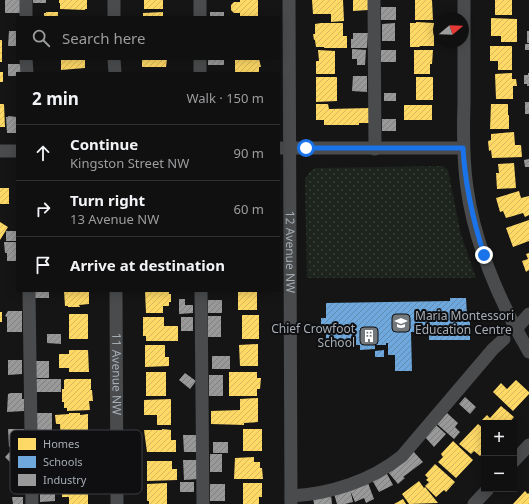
<!DOCTYPE html>
<html lang="en">
<head>
<meta charset="utf-8">
<style>
	:root { --surface:#101010; --page:#1e1e1e; --text:#f1f3f6; --muted:#9c9d9f; --line:#303030 }
	body { margin:0; font-family:"Noto Sans",sans-serif; background:var(--page); color:var(--text) }
	.controls { position:absolute; right:12px; bottom:12px; display:grid; overflow:hidden; border-radius:0px; box-shadow:0 2px 10px #0003 }
	.controls button { width:36px; height:36px; display:grid; place-items:center; padding:0; border:0; border-bottom:1px solid var(--line); background:var(--surface); color:var(--text); font:20px sans-serif }
	.compass { position:absolute; left:433px; top:12px; width:36px; height:36px; border-radius:50%; background:var(--surface); box-shadow:0 2px 10px #0003; rotate:71deg }
	.stop { position:absolute; width:12px; height:12px; margin:-9px; border:3px solid #1a73e8; border-radius:50%; background:#fff }
	.stop.end { background:#1a73e8; border-color:#fff; box-shadow:0 1px 4px #0008 }
	.list { margin:0; padding:0; list-style:none }
	h2 { display:flex; justify-content:space-between; align-items:center; height:52px; margin:0; padding:0 16px; font-size:17px }
	h2 small { font-size:13px; font-weight:400; color:var(--muted) }
	.list li { display:grid; grid-template-columns:26px 1fr auto; gap:12px; align-items:center; box-sizing:border-box; height:56px; padding:0 16px; border-top:1px solid var(--line) }
	.list b { display:block; font-size:15px; white-space:nowrap }
	.list p { margin:0; font-size:13px; white-space:nowrap; color:var(--muted) }
	.list em { font-size:13px; font-style:normal; color:var(--muted) }
	.icon { flex:none; width:22px; height:22px; fill:none; stroke:currentColor; stroke-width:2; stroke-linecap:round; stroke-linejoin:round }
	.map { position:relative; flex:none; width:529px; height:504px; overflow:hidden }
	.search { position:absolute; background:var(--surface); box-shadow:0 2px 10px #0003; left:16px; top:16px; width:264px; height:44px; display:flex; align-items:center; gap:10px; box-sizing:border-box; padding:0 14px; border-radius:0px; color:var(--muted); font-size:15px }
	.panel { position:absolute; background:var(--surface); box-shadow:0 2px 10px #0003; left:16px; top:72px; width:264px; height:220px; border-radius:0px }
	.map>svg:first-child { display:block }
	.park { fill:url(#park-dots) }
	.homes { fill:url(#homes-hatch) }
	.schools { fill:url(#schools-hatch) }
	.industry { fill:url(#industry-hatch) }
	.lines { fill:none; stroke-linecap:round; stroke-linejoin:round }
	.minor { stroke:#494b4d; stroke-width:13 }
	.route { stroke:#1a73e8; stroke-width:5 }
	.labels { text-anchor:middle; stroke-width:4; stroke-linejoin:round; paint-order:stroke }
	.street-label { font-size:12px; fill:#a6adb5; stroke:#0f0f11 }
	.poi-label { font-size:12px; fill:#a6adb5; stroke:#0f0f11; text-anchor:start }
	.key { fill:#0f0f11; stroke:#3c3e42; stroke-width:1 }
	.key-label { font-size:11px; fill:#a6adb5 }
</style>
</head>
<body>
<div class="map">
<svg width="529" height="504" viewBox="0 0 529 504">
	<defs>
		<pattern id="park-dots" width="8" height="8" patternUnits="userSpaceOnUse"><rect width="8" height="8" fill="#1d231d"/><path d="M2 2h.1M6 6h.1" fill="none" stroke="#3b403c" stroke-width="1.8" stroke-linecap="round"/></pattern>
		<pattern id="homes-hatch" width="6" height="6" patternUnits="userSpaceOnUse"><rect width="6" height="6" fill="#ffd966"/><path d="M-1 1l2-2M0 6l6-6M5 7l2-2" fill="none" stroke="#d6b85c"/></pattern>
		<pattern id="schools-hatch" width="6" height="6" patternUnits="userSpaceOnUse"><rect width="6" height="6" fill="#6fa8dc"/><path d="M-1 1l2-2M0 6l6-6M5 7l2-2" fill="none" stroke="#608bb2"/></pattern>
		<pattern id="industry-hatch" width="6" height="6" patternUnits="userSpaceOnUse"><rect width="6" height="6" fill="#999"/><path d="M-1 1l2-2M0 6l6-6M5 7l2-2" fill="none" stroke="#7f8080"/></pattern>
	</defs>
	<rect width="100%" height="100%" fill="#151515"/>
	<path class="park" d="M 443,166 L 448,170 L 461,235 L 476,278 L 307,278 L 305,181 C 307,174 310,171 316,168 Z"/>
	<path class="homes" d="M 59,0 L 87,0 L 87,9 L 85,9 L 85,10 L 60,9 L 60,3 L 59,3 Z
		M 144,0 L 163,0 L 163,9 L 144,9 Z
		M 240,0 L 258,0 L 258,17 L 240,17 L 240,13 L 234,13 L 231,10 L 231,5 L 234,2 L 240,2 Z
		M 312,0 L 343,0 L 344,21 L 331,22 L 331,14 L 313,14 Z
		M 353,0 L 368,0 L 368,10 L 353,11 Z
		M 415,0 L 432,0 L 433,20 L 415,20 Z
		M 495,0 L 512,0 L 512,15 L 495,15 Z
		M 46,12 L 58,12 L 58,17 L 44,17 L 44,13 L 46,13 Z
		M 163,12 L 163,17 L 143,17 L 143,13 Z
		M 491,18 L 517,19 L 517,42 L 501,42 L 501,36 L 491,36 Z
		M 416,22 L 434,23 L 434,46 L 419,46 L 420,47 L 410,47 L 410,23 L 416,23 Z
		M 321,23 L 343,23 L 343,36 L 347,36 L 347,48 L 324,48 L 324,47 L 316,47 L 315,40 L 314,40 L 313,34 L 315,34 L 315,24 Z
		M 0,40 L 2,40 L 2,62 L 0,62 Z
		M 490,46 L 512,46 L 512,70 L 498,70 L 498,61 L 490,61 Z
		M 318,50 L 335,51 L 335,74 L 316,74 L 316,61 L 319,61 Z
		M 414,50 L 433,50 L 432,64 L 430,64 L 430,74 L 414,74 Z
		M 61,59 L 85,59 L 85,68 L 61,70 Z
		M 142,59 L 167,59 L 166,67 L 142,67 Z
		M 235,59 L 259,59 L 261,67 L 259,67 L 259,73 L 235,73 Z
		M 0,72 L 3,72 L 3,82 L 0,82 Z
		M 512,73 L 512,79 L 516,79 L 517,86 L 513,86 L 513,99 L 496,99 L 495,74 Z
		M 316,77 L 337,77 L 337,101 L 316,102 Z
		M 416,77 L 433,77 L 433,100 L 416,100 Z
		M 0,104 L 4,104 L 5,127 L 0,127 Z
		M 316,104 L 328,104 L 329,109 L 370,108 L 370,123 L 359,123 L 359,125 L 324,125 L 324,120 L 316,120 Z
		M 491,104 L 508,104 L 508,115 L 509,115 L 509,129 L 490,129 Z
		M 404,105 L 432,105 L 432,120 L 404,120 Z
		M 514,132 L 515,145 L 521,145 L 522,157 L 492,158 L 491,150 L 489,151 L 488,141 L 491,140 L 491,134 Z
		M 514,163 L 516,188 L 497,189 L 496,173 L 499,173 L 498,164 Z
		M 0,188 L 9,188 L 9,204 L 0,204 Z
		M 519,191 L 521,198 L 529,196 L 529,215 L 525,217 L 523,213 L 506,218 L 503,211 L 500,212 L 496,198 Z
		M 529,220 L 529,241 L 513,247 L 506,228 Z
		M 0,222 L 8,227 L 0,240 Z
		M 529,253 L 529,270 L 526,272 L 522,261 L 528,259 L 526,254 Z
		M 64,291 L 89,291 L 89,304 L 79,305 L 80,307 L 68,307 L 68,306 L 65,306 Z
		M 145,291 L 169,291 L 169,294 L 171,294 L 171,302 L 169,302 L 169,306 L 163,306 L 163,313 L 146,313 Z
		M 238,291 L 257,291 L 257,310 L 238,310 Z
		M 0,312 L 2,312 L 2,322 L 0,322 Z
		M 69,314 L 88,314 L 88,339 L 69,339 Z
		M 242,315 L 259,315 L 259,339 L 242,339 Z
		M 143,317 L 164,317 L 164,326 L 178,326 L 178,341 L 146,341 L 146,336 L 143,336 Z
		M 258,344 L 258,366 L 240,366 L 239,345 Z
		M 145,345 L 165,345 L 165,357 L 169,357 L 169,366 L 145,367 Z
		M 69,350 L 88,350 L 89,372 L 69,372 L 69,368 L 59,368 L 59,354 L 69,354 Z
		M 146,372 L 166,372 L 166,396 L 146,396 Z
		M 229,372 L 257,372 L 257,378 L 261,378 L 260,389 L 257,389 L 257,396 L 229,396 Z
		M 66,379 L 91,379 L 91,389 L 90,390 L 92,390 L 93,401 L 89,401 L 90,410 L 67,411 L 67,408 L 64,408 L 64,402 L 62,402 L 62,389 L 64,389 L 64,380 Z
		M 516,380 L 529,392 L 529,394 L 513,411 L 493,392 L 501,383 L 507,389 Z
		M 258,398 L 258,422 L 244,423 L 244,425 L 211,424 L 211,411 L 240,410 L 240,399 Z
		M 171,399 L 171,425 L 157,425 L 157,415 L 144,415 L 144,400 Z
		M 501,406 L 514,417 L 509,423 L 484,423 L 484,426 L 482,424 L 482,420 L 487,415 L 490,418 Z
		M 69,413 L 80,413 L 80,415 L 88,414 L 88,442 L 61,443 L 60,424 L 56,424 L 55,415 L 69,414 Z
		M 478,424 L 484,429 L 484,452 L 480,456 L 474,451 L 471,454 L 459,444 Z
		M 162,429 L 171,430 L 171,440 L 176,440 L 176,452 L 147,452 L 144,430 L 162,430 Z
		M 243,429 L 262,429 L 262,451 L 243,451 Z
		M 453,441 L 473,460 L 456,478 L 438,462 L 443,457 L 441,454 Z
		M 254,457 L 254,462 L 260,462 L 260,468 L 262,468 L 263,479 L 234,479 L 235,458 Z
		M 147,461 L 172,461 L 172,469 L 177,469 L 177,480 L 147,481 Z
		M 435,464 L 455,482 L 446,492 L 444,490 L 436,497 L 425,486 L 429,482 L 426,480 L 428,478 L 425,475 Z
		M 419,481 L 424,488 L 425,487 L 438,503 L 409,504 L 402,494 Z
		M 167,483 L 167,504 L 149,504 L 149,501 L 147,501 L 147,484 Z
		M 243,483 L 262,483 L 262,497 L 259,497 L 259,504 L 243,504 Z
		M 62,487 L 88,487 L 88,504 L 69,504 L 69,497 L 62,497 Z
		M 525,491 L 528,494 L 529,493 L 529,504 L 513,504 Z
		M 403,499 L 406,504 L 394,504 Z"/>
	<path class="schools" d="M 450,298 L 466,298 L 467,315 L 470,315 L 470,340 L 429,340 L 429,332 L 411,332 L 412,371 L 395,371 L 395,355 L 388,355 L 388,343 L 386,343 L 386,345 L 375,345 L 375,349 L 360,350 L 360,345 L 349,345 L 349,344 L 343,344 L 343,342 L 326,342 L 326,327 L 321,327 L 321,318 L 326,318 L 326,303 L 450,301 Z
		M 384,350 L 384,357 L 375,357 L 375,351 Z"/>
	<path class="industry" d="M 5,0 L 21,0 L 21,13 L 5,13 Z
		M 33,0 L 46,0 L 46,3 L 33,3 Z
		M 381,7 L 396,7 L 396,20 L 381,20 Z
		M 210,12 L 224,12 L 224,17 L 210,17 Z
		M 395,23 L 395,41 L 382,41 L 382,24 Z
		M 9,31 L 17,31 L 17,46 L 8,46 Z
		M 527,31 L 529,31 L 529,43 L 527,43 Z
		M 353,33 L 368,33 L 367,48 L 351,48 L 351,39 L 353,39 Z
		M 525,44 L 529,44 L 529,50 L 525,50 Z
		M 352,49 L 366,50 L 365,65 L 357,65 L 357,59 L 352,59 Z
		M 381,50 L 396,50 L 396,62 L 381,62 Z
		M 208,59 L 224,59 L 224,65 L 208,65 Z
		M 8,64 L 22,64 L 21,73 L 17,73 L 17,76 L 8,76 Z
		M 528,73 L 529,73 L 529,86 L 527,86 L 527,84 L 524,84 L 524,75 L 528,75 Z
		M 353,76 L 367,76 L 367,92 L 352,91 Z
		M 384,93 L 396,93 L 396,101 L 384,101 Z
		M 525,102 L 529,102 L 529,114 L 525,114 Z
		M 8,116 L 17,117 L 17,133 L 7,133 L 6,117 L 8,117 Z
		M 382,119 L 396,119 L 396,131 L 382,131 Z
		M 529,159 L 529,167 L 525,167 L 524,160 Z
		M 6,231 L 17,231 L 17,241 L 6,241 Z
		M 4,242 L 17,242 L 17,261 L 7,261 L 7,253 L 5,253 Z
		M 34,291 L 49,291 L 49,298 L 34,298 Z
		M 179,299 L 185,299 L 185,305 L 193,305 L 193,313 L 179,314 Z
		M 208,300 L 222,300 L 222,313 L 208,313 Z
		M 8,311 L 22,311 L 22,332 L 7,332 L 7,317 L 5,316 Z
		M 208,316 L 221,316 L 221,337 L 208,337 Z
		M 181,317 L 193,317 L 193,331 L 181,331 Z
		M 47,334 L 61,334 L 61,344 L 47,343 Z
		M 212,356 L 230,356 L 230,369 L 212,369 Z
		M 8,360 L 22,360 L 22,374 L 8,375 Z
		M 35,361 L 49,361 L 49,378 L 35,378 Z
		M 185,373 L 196,381 L 190,389 L 179,380 Z
		M 209,375 L 223,375 L 223,396 L 209,396 Z
		M 35,379 L 61,379 L 61,392 L 35,392 Z
		M 11,393 L 22,393 L 22,399 L 24,399 L 24,411 L 7,412 L 8,394 Z
		M 465,397 L 476,407 L 470,414 L 459,404 Z
		M 35,413 L 52,413 L 52,430 L 35,430 Z
		M 447,413 L 458,423 L 455,427 L 460,432 L 454,439 L 437,424 Z
		M 436,425 L 446,434 L 434,447 L 425,437 Z
		M 8,429 L 24,429 L 24,447 L 9,447 Z
		M 183,435 L 198,435 L 198,452 L 184,452 Z
		M 213,442 L 228,442 L 228,453 L 213,453 Z
		M 14,447 L 24,457 L 14,466 L 5,457 Z
		M 413,451 L 423,462 L 403,477 L 405,478 L 398,484 L 388,472 Z
		M 210,454 L 222,454 L 222,472 L 210,472 Z
		M 183,460 L 198,460 L 198,479 L 184,480 Z
		M 386,472 L 393,485 L 379,492 L 372,480 Z
		M 40,482 L 55,482 L 55,501 L 40,502 Z
		M 180,482 L 194,482 L 194,492 L 180,492 Z
		M 368,483 L 374,499 L 366,503 L 364,498 L 355,502 L 350,490 Z
		M 210,484 L 225,484 L 225,501 L 210,501 Z
		M 350,489 L 353,502 L 345,504 L 337,504 L 334,494 Z
		M 331,495 L 332,504 L 314,504 L 313,498 Z
		M 12,497 L 23,497 L 23,504 L 13,504 Z"/>
	<g class="lines">
		<g class="minor">
			<path d="M 26,0 L 26,17"/>
			<path d="M 114,0 L 114,17"/>
			<path id="s1" d="M 289,0 L 291,504"/>
			<path d="M 374,0 L 375,149"/>
			<path d="M 464,0 C 464,34 464,69 464,103 C 463,132 463,160 467,188 C 475,246 500,302 529,352"/>
			<path d="M 200,17 L 200,0"/>
			<path d="M 26,59 L 27,73"/>
			<path d="M 114,59 L 115,73"/>
			<path d="M 200,73 L 200,59"/>
			<path d="M 279,148 L 463,148"/>
			<path d="M 0,151 L 17,151"/>
			<path d="M 29,291 L 32,504"/>
			<path id="s2" d="M 116,291 L 117,504"/>
			<path d="M 201,291 L 203,504"/>
			<path d="M 516,329 L 529,314"/>
			<path d="M 514,461 L 529,445"/>
			<path d="M 291,496 C 330,494 371,481 402,456 L 493,349 L 504,339"/>
			<path d="M 474,504 L 488,489"/>
		</g>
	</g>
	<g class="lines">
		<path class="route" d="M 306,148 L 463,148 C 465,185 473,220 484,255"/>
	</g>
	<defs>
		<symbol id="school-square" viewBox="-11 -11 22 22"><rect x="-9" y="-9" width="18" height="18" rx="4" fill="#73787d" stroke="#0f0f11"/><path d="M0-5L7-2L0 1L-7-2ZM-4 1L0 2.5L4 1V4Q0 6-4 4Z" fill="#fff"/></symbol>
		<symbol id="building-square" viewBox="-11 -11 22 22"><rect x="-9" y="-9" width="18" height="18" rx="4" fill="#73787d" stroke="#0f0f11"/><path d="M-4-6H4V6H1V3H-1V6H-4ZM-2.5-4.3h1.7v1.8h-1.7ZM.8-4.3h1.7v1.8H.8ZM-2.5-1h1.7V.8h-1.7ZM.8-1h1.7V.8H.8Z" fill="#fff"/></symbol>
	</defs>
	<g fill-rule="evenodd">
		<use href="#school-square" x="390" y="312" width="22" height="22"/>
		<use href="#building-square" x="358" y="325" width="22" height="22"/>
	</g>
	<g class="labels">
		<g class="street-label">
			<text dy="4" stroke="none"><textPath href="#s1" startOffset="252">12 Avenue NW</textPath></text>
			<text dy="4" stroke="none"><textPath href="#s2" startOffset="83">11 Avenue NW</textPath></text>
		</g>
		<g class="poi-label">
			<text x="415" y="320">Maria Montessori<tspan x="415" dy="14">Education Centre</tspan></text>
			<text x="355" y="333" text-anchor="end">Chief Crowfoot<tspan x="355" dy="14">School</tspan></text>
		</g>
	</g>
	<rect x="10" y="430" width="132" height="64" rx="6" class="key"/>
	<rect x="18" y="438" width="18" height="12" fill="#ffd966"/>
	<rect x="18" y="456" width="18" height="12" fill="#6fa8dc"/>
	<rect x="18" y="474" width="18" height="12" fill="#999"/>
	<g class="key-label">
		<text x="43" y="448">Homes</text>
		<text x="43" y="466">Schools</text>
		<text x="43" y="484">Industry</text>
	</g>
</svg>
<div class="controls">
<button>+</button>
<button>−</button>
</div>
<svg class="compass" viewBox="-18 -18 36 36"><path d="M0-13l5 13h-10z" fill="#e53935"/><path d="M0 13l5-13h-10z" fill="#9c9d9f"/></svg>
<div class="stop" style="left:306px;top:148px"></div>
<div class="stop end" style="left:484px;top:255px"></div>
<div class="search"><svg class="icon" aria-label="search" viewBox="0 0 24 24"><circle cx="10" cy="10" r="6"/><path d="M15 15l6 6"/></svg>Search here</div>
<section class="panel">
<h2>2 min<small>Walk · 150 m</small></h2>
<ul class="list">
<li><svg class="icon" aria-label="ahead" viewBox="0 0 24 24"><path d="M12 20V5M6 11l6-6 6 6"/></svg><div><b>Continue</b><p>Kingston Street NW</p></div><em>90 m</em></li>
<li><svg class="icon" aria-label="right" viewBox="0 0 24 24"><path d="M7 20v-9h11M14 6l5 5-5 5"/></svg><div><b>Turn right</b><p>13 Avenue NW</p></div><em>60 m</em></li>
<li><svg class="icon" aria-label="arrive" viewBox="0 0 24 24"><path d="M6 21V4h12l-3 4 3 4H6"/></svg><div><b>Arrive at destination</b></div></li>
</ul>
</section>
</div>
</body>
</html>
